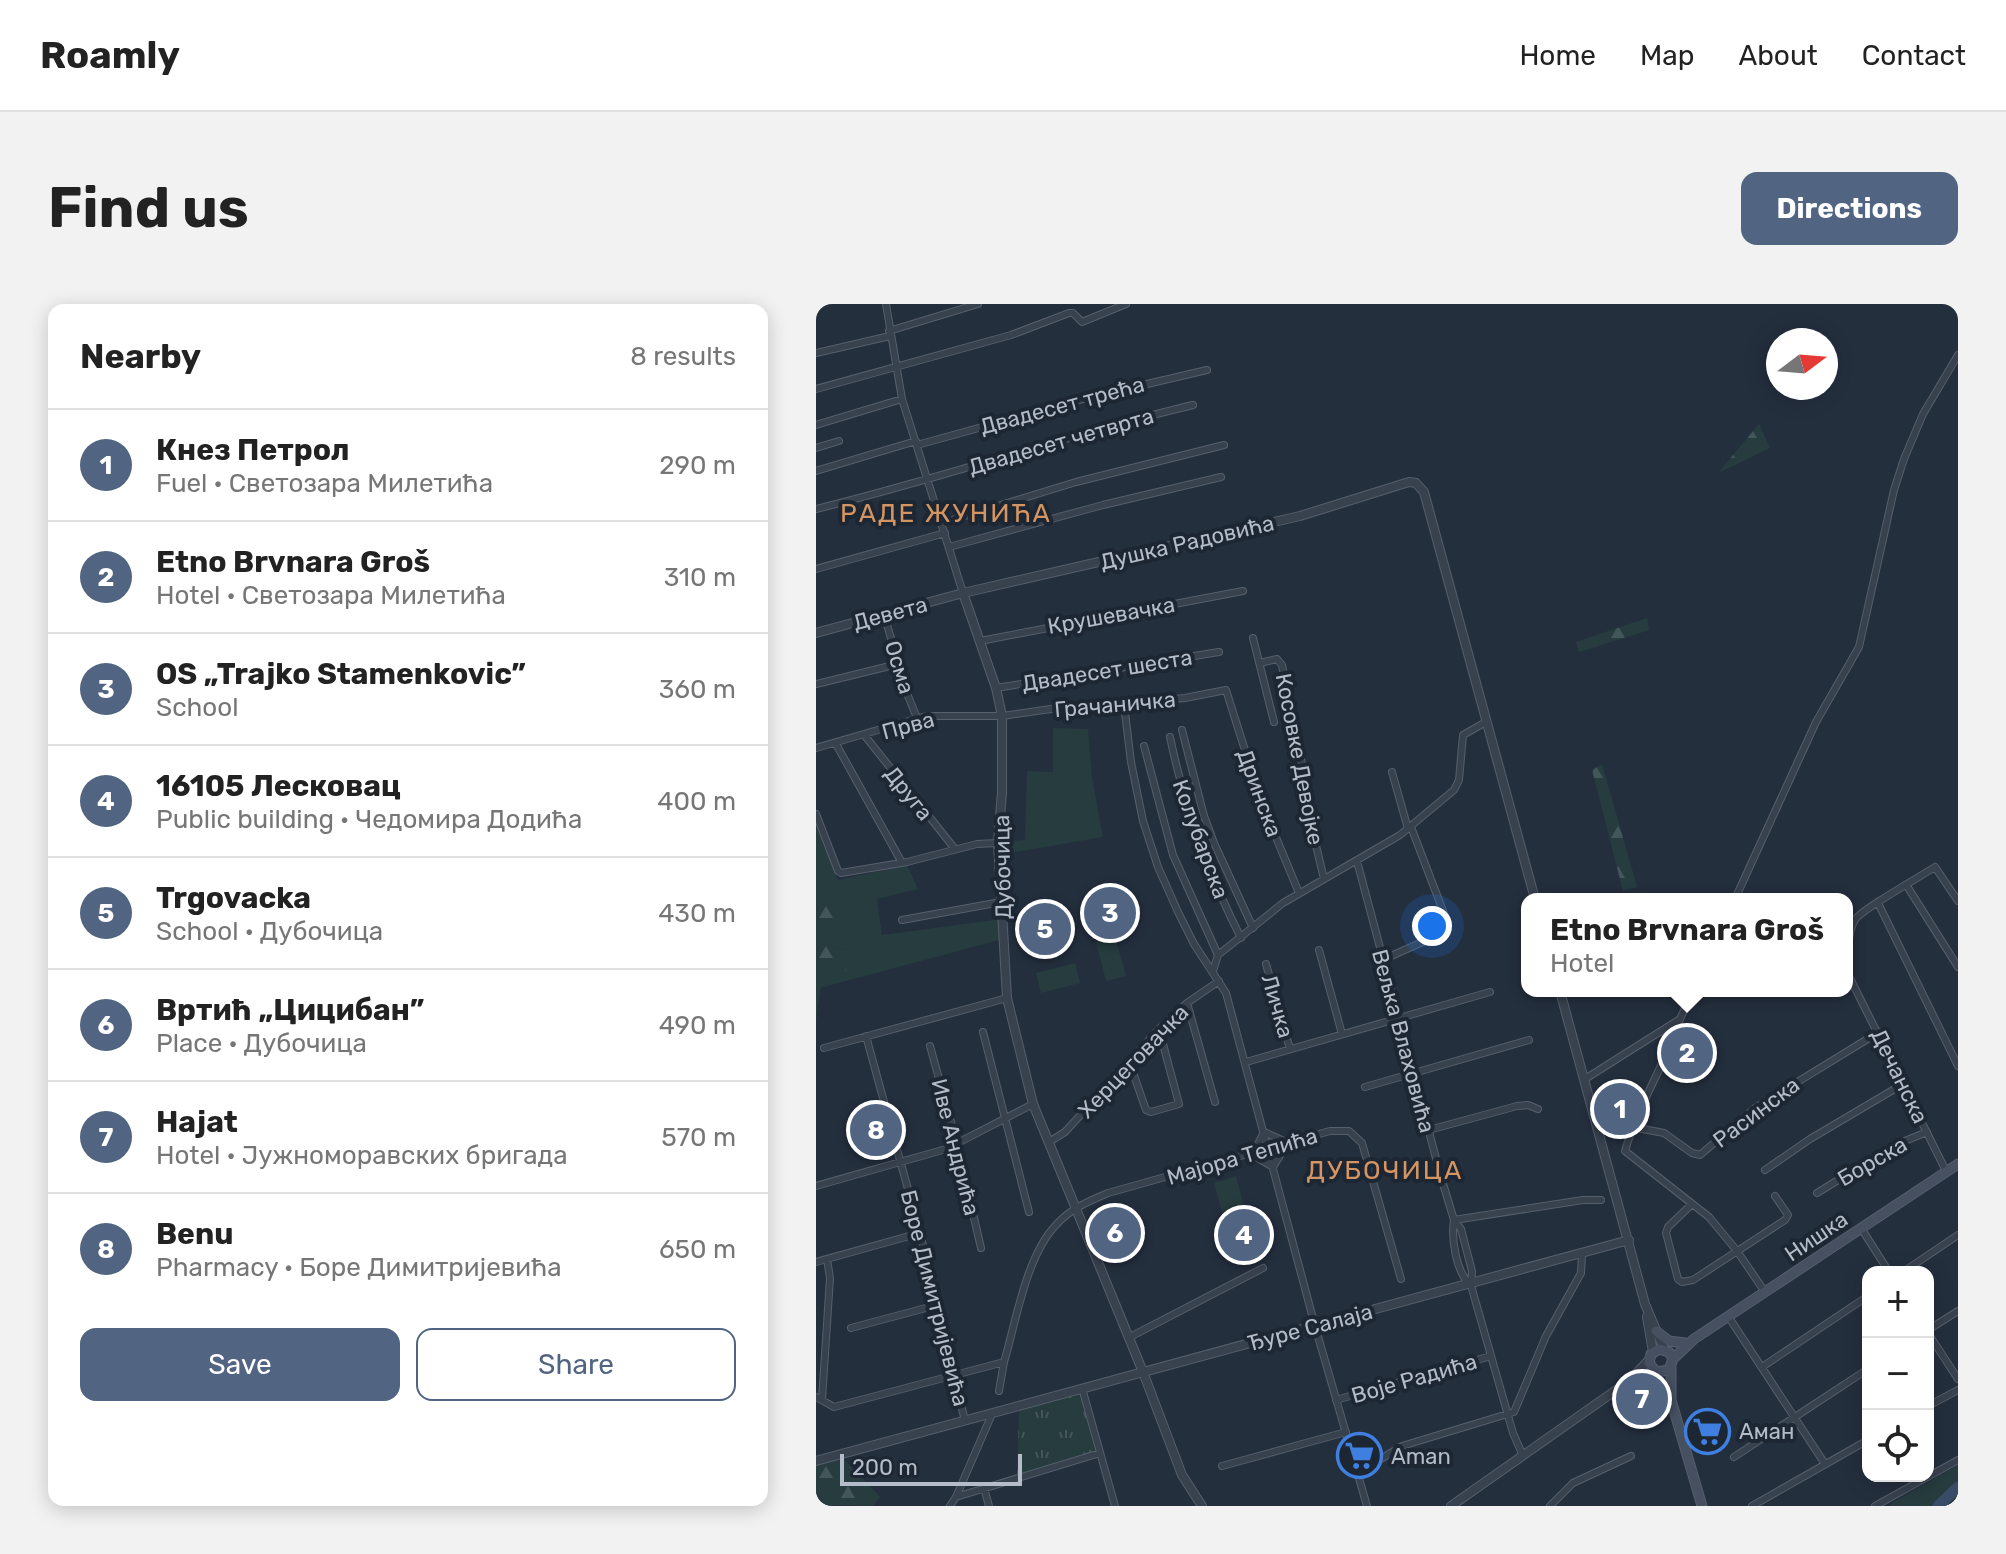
<!DOCTYPE html>
<html lang="en">
<head>
<meta charset="utf-8">
<style>
	:root { --surface:#fff; --page:#f2f2f2; --text:#222; --muted:#767676; --line:#e0e0e0; --accent:#516482 }
	body { margin:0; font-family:Rubik,sans-serif; background:var(--page); color:var(--text) }
	.controls { position:absolute; right:24px; bottom:24px; display:grid; overflow:hidden; border-radius:16px; box-shadow:0 4px 20px #0003 }
	.controls button { width:72px; height:72px; display:grid; place-items:center; padding:0; border:0; border-bottom:2px solid var(--line); background:var(--surface); color:var(--text); font:40px sans-serif }
	.compass { position:absolute; left:950px; top:24px; width:72px; height:72px; border-radius:50%; background:var(--surface); box-shadow:0 4px 20px #0003; rotate:74deg }
	.scale { position:absolute; left:24px; bottom:20px; width:182px; box-sizing:border-box; padding-left:8px; border:4px solid #b4bcc9; border-top:0; font-size:22px; line-height:28px; white-space:nowrap; color:#b4bcc9; -webkit-text-stroke:6px #1d2633; paint-order:stroke }
	.you { position:absolute; left:616px; top:622px; width:28px; height:28px; margin:-20px; border:6px solid #fff; border-radius:50%; background:#1a73e8; box-shadow:0 0 0 12px #1a73e833 }
	.badge { display:grid; place-items:center; width:52px; height:52px; border-radius:50%; background:var(--accent); color:#fff; font-size:26px; font-weight:700 }
	.pin { position:absolute; translate:-50% -50%; border:4px solid #fff; box-shadow:0 2px 8px #0006 }
	.popup { position:absolute; left:705px; top:589px; width:332px; height:104px; box-sizing:border-box; display:grid; place-content:center; border-radius:16px; background:var(--surface); filter:drop-shadow(0 2px 6px #0005); font-size:26px; white-space:nowrap; color:var(--muted) }
	.popup b { font-size:30px; color:var(--text) }
	.popup::after { content:''; position:absolute; left:50%; top:100%; margin-left:-16px; border:16px solid transparent; border-top-color:var(--surface) }
	.list { margin:0; padding:0; list-style:none }
	h2 { display:flex; justify-content:space-between; align-items:center; height:104px; margin:0; padding:0 32px; font-size:34px }
	h2 small { font-size:26px; font-weight:400; color:var(--muted) }
	.list li { display:grid; grid-template-columns:52px 1fr auto; gap:24px; align-items:center; box-sizing:border-box; height:112px; padding:0 32px; border-top:2px solid var(--line) }
	.list b { display:block; font-size:30px; white-space:nowrap }
	.list p { margin:0; font-size:26px; white-space:nowrap; color:var(--muted) }
	.list em { font-size:26px; font-style:normal; color:var(--muted) }
	.actions { display:flex; gap:16px; padding:24px 32px }
	.actions a { flex:1; padding:18px 0; border:2px solid var(--accent); border-radius:16px; text-align:center; font-size:28px; color:var(--accent) }
	.actions .main { background:var(--accent); color:#fff }
	.icon { flex:none; width:44px; height:44px; fill:none; stroke:currentColor; stroke-width:2; stroke-linecap:round; stroke-linejoin:round }
	.map { position:relative; flex:none; width:1142px; height:1202px; overflow:hidden; border-radius:16px }
	header { display:flex; align-items:center; gap:48px; box-sizing:border-box; height:112px; padding:0 40px; background:var(--surface); border-bottom:2px solid var(--line) }
	header strong { font-size:38px }
	nav { display:flex; gap:44px; margin-inline-start:auto; font-size:28px }
	.intro { display:flex; align-items:center; justify-content:space-between; box-sizing:border-box; height:192px; padding:0 48px }
	h1 { margin:0; font-size:56px }
	.button { padding:20px 36px; border-radius:16px; background:var(--accent); color:#fff; font-size:28px; font-weight:700 }
	main { display:flex; gap:48px; padding:0 48px }
	aside { flex:1; background:var(--surface); border-radius:16px; box-shadow:0 4px 20px #0003 }
	.map>svg:first-child { display:block }
	.grass { fill:#263c3f }
	.forest { fill:url(#forest-firs) }
	.park { fill:url(#park-tufts) }
	.lines { fill:none; stroke-linecap:round; stroke-linejoin:round }
	.river { stroke:#394c67; stroke-width:11 }
	.minor-casing { stroke:#565f6c; stroke-width:8 }
	.tertiary-casing { stroke:#565f6c; stroke-width:10 }
	.secondary-casing { stroke:#565f6c; stroke-width:11 }
	.minor { stroke:#38414e; stroke-width:6 }
	.tertiary { stroke:#38414e; stroke-width:8 }
	.secondary { stroke:#465061; stroke-width:9 }
	.labels { text-anchor:middle; stroke-width:8; stroke-linejoin:round; paint-order:stroke }
	.street-label { font-size:22px; fill:#b4bcc9; stroke:#1d2633 }
	.poi-label { font-size:22px; fill:#b4bcc9; stroke:#1d2633; text-anchor:start }
	.quarter-label { font-size:26px; letter-spacing:2px; fill:#d59563; stroke:#1d2633 }
</style>
</head>
<body>
<header>
<strong>Roamly</strong>
<nav><a>Home</a><a>Map</a><a>About</a><a>Contact</a></nav>
</header>
<div class="intro"><h1>Find us</h1><a class="button">Directions</a></div>
<main>
<aside>
<h2>Nearby<small>8 results</small></h2>
<ul class="list">
<li><span class="badge">1</span><div><b>Кнез Петрол</b><p>Fuel · Светозара Милетића</p></div><em>290 m</em></li>
<li><span class="badge">2</span><div><b>Etno Brvnara Groš</b><p>Hotel · Светозара Милетића</p></div><em>310 m</em></li>
<li><span class="badge">3</span><div><b>OS „Trajko Stamenkovic”</b><p>School</p></div><em>360 m</em></li>
<li><span class="badge">4</span><div><b>16105 Лесковац</b><p>Public building · Чедомира Додића</p></div><em>400 m</em></li>
<li><span class="badge">5</span><div><b>Trgovacka</b><p>School · Дубочица</p></div><em>430 m</em></li>
<li><span class="badge">6</span><div><b>Вртић „Цицибан”</b><p>Place · Дубочица</p></div><em>490 m</em></li>
<li><span class="badge">7</span><div><b>Hajat</b><p>Hotel · Јужноморавских бригада</p></div><em>570 m</em></li>
<li><span class="badge">8</span><div><b>Benu</b><p>Pharmacy · Боре Димитријевића</p></div><em>650 m</em></li>
</ul>
<div class="actions"><a class="main">Save</a><a>Share</a></div>
</aside>
<div class="map">
<svg width="1142" height="1202" viewBox="0 0 1142 1202">
	<defs>
		<pattern id="forest-firs" width="22" height="20" patternUnits="userSpaceOnUse" patternTransform="scale(2)"><rect width="22" height="20" fill="#263c3f"/><path d="M5 1l3.5 6h-7zM16 11l3.5 6h-7z" fill="#435659"/></pattern>
		<pattern id="park-tufts" width="24" height="20" patternUnits="userSpaceOnUse" patternTransform="scale(2)"><rect width="24" height="20" fill="#263c3f"/><path d="M3 7l-1-3M5 7V3M7 7l1-3M15 17l-1-3M17 17v-4M19 17l1-3" fill="none" stroke="#435659"/></pattern>
	</defs>
	<rect width="100%" height="100%" fill="#242f3e"/>
	<path class="grass" d="M 237,424 L 272,425 L 276,473 L 287,533 L 188,550 L 186,538 L 209,536 L 211,467 L 237,468 Z
		M 0,513 L 22,576 L 91,561 L 102,585 L 61,595 L 66,631 L 186,615 L 187,635 L 4,684 L 7,667 L 33,646 L 16,644 L 5,600 L 0,601 Z
		M 299,633 L 310,672 L 290,677 L 280,638 Z
		M 259,659 L 264,679 L 225,689 L 220,669 Z
		M 420,872 L 428,902 L 406,908 L 398,879 Z
		M 1142,1161 L 1142,1202 L 1074,1202 L 1076,1199 Z"/>
	<path class="forest" d="M 943,120 L 954,144 L 902,169 Z
		M 831,314 L 833,326 L 763,348 L 760,338 Z
		M 786,460 L 821,583 L 807,587 L 776,466 Z
		M 11,597 L 25,612 L 16,644 L 33,646 L 30,667 L 7,668 L 0,716 L 0,601 Z
		M 27,1154 L 64,1193 L 57,1202 L 0,1201 L 0,1162 Z"/>
	<path class="park" d="M 265,1090 L 281,1147 L 201,1171 L 203,1106 Z"/>
	<g class="lines">
		<path class="river" d="M 1122,1202 L 1142,1183"/>
		<defs>
			<path id="minor" d="M 70,0 L 86,95 L 147,289
				M 73,27 L 162,0
				M 0,49 L 74,32
				M 0,85 L 195,31 L 253,9 L 257,9 L 266,18 L 310,0
				M 0,121 L 86,95
				M 101,141 L 271,94 L 391,66
				M 0,144 L 23,137
				M 0,167 L 100,137
				M 0,205 C 127,174 250,131 377,101
				M 126,219 L 260,178 L 408,141
				M 133,243 L 287,201 L 405,173
				M 0,265 L 129,229
				M 68,310 L 90,387 L 101,414
				M 437,334 L 458,418
				M 164,337 L 427,287
				M 444,359 L 461,355 L 466,361 L 489,475 L 487,487 L 508,575
				M 0,380 L 82,360
				M 180,384 L 403,348
				M 308,400 L 315,458 L 327,517 L 342,563 L 362,608 L 378,640 L 410,689 L 499,1022 L 551,1202
				M 366,426 L 388,512 L 398,539 L 437,624
				M 49,432 L 139,545
				M 354,433 C 369,505 392,569 425,634
				M 20,440 L 85,557
				M 328,442 L 357,551 L 402,651
				M 0,444 L 110,412 L 186,412 L 235,405 L 369,394 L 410,386 L 445,497 L 483,589
				M 576,468 L 592,525
				M 0,510 L 22,567 L 25,569 L 91,558 L 161,540 L 182,539
				M 541,557 L 625,873 L 638,916 L 645,925 L 656,967 L 655,981 L 658,992 L 697,1129 L 707,1152
				M 1091,582 L 1142,663
				M 919,595 L 1000,418 L 1043,343 L 1078,186 L 1088,155 L 1107,110 L 1142,51
				M 1062,599 L 1142,762
				M 86,616 L 185,598
				M 503,646 L 526,730
				M 1031,653 C 1033,641 1032,626 1039,616 C 1043,607 1105,572 1119,563 L 1142,597
				M 566,656 L 627,629 L 632,620 L 595,523
				M 450,660 L 474,745
				M 397,667 L 402,651 L 467,599 L 584,531 L 638,486 L 643,476 L 647,431 L 670,418
				M 1031,668 L 1130,867
				M 371,699 L 399,798
				M 864,715 L 877,687
				M 167,728 L 213,908
				M 50,732 L 104,929 L 149,1117
				M 114,742 L 141,840 L 165,944
				M 8,744 L 191,694
				M 313,757 L 330,806 L 335,808 L 363,800 L 343,725
				M 430,758 L 674,688
				M 769,775 L 864,715 C 849,761 822,801 809,847 L 893,913 L 921,947 L 949,988
				M 549,783 L 713,736
				M 816,823 L 848,829 L 876,849 L 884,851 L 939,804 L 1063,728
				M 613,826 L 701,802 L 712,801 L 722,805
				M 448,828 L 472,839 L 457,863 L 440,853 L 431,851 L 440,844 Z
				M 233,838 L 249,828 L 343,725 L 371,699 L 403,677
				M 949,866 L 994,835 L 1087,780
				M 0,882 L 130,845 L 217,800
				M 1001,889 L 1079,841 L 1111,828
				M 876,900 L 852,923 L 850,929 L 862,975 L 866,978 L 877,976 L 969,916 L 972,911 L 959,892
				M 638,916 L 767,896 L 785,896
				M 638,916 C 635,935 640,967 654,981
				M 1045,924 L 1073,968
				M 0,958 L 104,929
				M 1087,968 L 1142,931
				M 912,1012 L 1009,1160
				M 35,1024 L 121,1001
				M 1112,1026 L 1142,1007
				M 1112,1029 L 1142,1075
				M 312,1034 L 447,964
				M 946,1063 L 1052,992
				M 266,1084 L 299,1202
				M 183,1087 L 188,1058
				M 0,1093 L 18,1103 L 188,1058 C 200,1018 210,952 240,921 C 254,905 273,897 292,889 L 514,827 L 533,827 L 546,839 L 585,975
				M 6,1096 L 14,974 L 11,955
				M 520,1096 L 675,1052
				M 1112,1102 L 1142,1086
				M 918,1153 L 1052,1065
				M 406,1162 L 530,1128
				M 542,1169 L 586,1142 L 698,1108 L 730,1032 L 765,969 L 766,950
				M 168,1184 L 173,1202
				M 140,1193 L 176,1110
				M 134,1202 L 140,1193 L 284,1149
				M 734,1202 L 757,1179 L 815,1152
				M 936,1202 L 1052,1136
				M 1059,1202 L 1142,1156"/>
			<path id="tertiary" d="M 147,289 L 180,384 L 186,412 L 186,488 L 182,539 L 191,694 L 217,800 L 327,1068 L 366,1171 L 386,1202
				M 0,329 L 147,289 L 484,212 L 593,178 L 600,179 L 608,188 L 719,595
				M 744,687 L 829,1000 L 848,1045
				M 831,1013 L 837,1048
				M 0,1157 L 813,936
				M 635,1202 L 813,1077 L 833,1056"/>
			<path id="secondary" d="M 840,1027 L 853,1037 L 869,1039
				M 857,1055 L 853,1048 L 843,1045 L 835,1050 L 833,1059 L 840,1068 L 853,1066 L 857,1055 L 878,1035 L 1142,860
				M 855,1064 L 855,1096 L 886,1202
				M 819,1075 L 833,1076 L 849,1087"/>
		</defs>
		<use href="#minor" class="minor-casing"/>
		<use href="#tertiary" class="tertiary-casing"/>
		<use href="#secondary" class="secondary-casing"/>
		<use href="#minor" class="minor"/>
		<use href="#tertiary" class="tertiary"/>
		<use href="#secondary" class="secondary"/>
	</g>
	<defs>
		<symbol id="supermarket-ring" viewBox="-11 -11 22 22"><circle r="9.5" fill="#1d2633" stroke="#3f7fe0" stroke-width="1.5"/><path d="M-6-5.5h2.5l.6 2H6L4.5 2H-2.5L-4.4-4H-6ZM-1.5 3.2a1.3 1.3 0 1 0 .1 0ZM3 3.2a1.3 1.3 0 1 0 .1 0Z" fill="#3f7fe0"/></symbol>
	</defs>
	<g fill-rule="evenodd">
		<use href="#supermarket-ring" x="866" y="1102" width="51" height="51"/>
		<use href="#supermarket-ring" x="518" y="1126" width="51" height="51"/>
	</g>
	<g class="labels">
		<g class="street-label">
			<text transform="translate(246 101) rotate(-15)" y="8">Двадесет трећа</text>
			<text transform="translate(245 137) rotate(-16)" y="8">Двадесет четврта</text>
			<text transform="translate(371 238) rotate(-13)" y="8">Душка Радовића</text>
			<text transform="translate(74 309) rotate(-15)" y="8">Девета</text>
			<text transform="translate(295 311) rotate(-10)" y="8">Крушевачка</text>
			<text transform="translate(84 363) rotate(73)" y="8">Осма</text>
			<text transform="translate(291 366) rotate(-9)" y="8">Двадесет шеста</text>
			<text transform="translate(299 400) rotate(-5)" y="8">Грачаничка</text>
			<text transform="translate(92 421) rotate(-15)" y="8">Прва</text>
			<text transform="translate(484 455) rotate(79)" y="8">Косовке Девојке</text>
			<text transform="translate(93 489) rotate(51)" y="8">Друга</text>
			<text transform="translate(444 489) rotate(70)" y="8">Дринска</text>
			<text transform="translate(385 535) rotate(70)" y="8">Колубарска</text>
			<text transform="translate(186 563) rotate(-91)" y="8">Дубочица</text>
			<text transform="translate(462 702) rotate(74)" y="8">Личка</text>
			<text transform="translate(588 737) rotate(75)" y="8">Вељка Влаховића</text>
			<text transform="translate(317 757) rotate(-46)" y="8">Херцеговачка</text>
			<text transform="translate(1084 772) rotate(64)" y="8">Дечанска</text>
			<text transform="translate(940 808) rotate(-37)" y="8">Расинска</text>
			<text transform="translate(140 843) rotate(76)" y="8">Иве Андрића</text>
			<text transform="translate(426 852) rotate(-16)" y="8">Мајора Тепића</text>
			<text transform="translate(1056 857) rotate(-30)" y="8">Борска</text>
			<text transform="translate(1000 932) rotate(-34)" y="8">Нишка</text>
			<text transform="translate(119 994) rotate(76)" y="8">Боре Димитријевића</text>
			<text transform="translate(494 1023) rotate(-15)" y="8">Ђуре Салаја</text>
			<text transform="translate(598 1074) rotate(-16)" y="8">Воје Радића</text>
		</g>
		<g class="poi-label">
			<text x="923" y="1135">Аман</text>
			<text x="575" y="1160">Aman</text>
		</g>
		<g class="quarter-label">
			<text x="130" y="218">РАДЕ ЖУНИЋА</text>
			<text x="569" y="875">ДУБОЧИЦА</text>
		</g>
	</g>
</svg>
<div class="controls">
<button>+</button>
<button>−</button>
<button><svg class="icon" aria-label="locate" viewBox="0 0 24 24"><circle cx="12" cy="12" r="6"/><path d="M12 2v4M12 18v4M2 12h4M18 12h4"/></svg></button>
</div>
<svg class="compass" viewBox="-18 -18 36 36"><path d="M0-13l5 13h-10z" fill="#e53935"/><path d="M0 13l5-13h-10z" fill="#767676"/></svg>
<div class="scale">200 m</div>
<div class="you"></div>
<div class="pin badge" style="left:804px;top:805px">1</div>
<div class="pin badge" style="left:871px;top:749px">2</div>
<div class="popup"><b>Etno Brvnara Groš</b>Hotel</div>
<div class="pin badge" style="left:294px;top:609px">3</div>
<div class="pin badge" style="left:428px;top:931px">4</div>
<div class="pin badge" style="left:229px;top:625px">5</div>
<div class="pin badge" style="left:299px;top:929px">6</div>
<div class="pin badge" style="left:826px;top:1095px">7</div>
<div class="pin badge" style="left:60px;top:826px">8</div>
</div>
</main>
</body>
</html>
